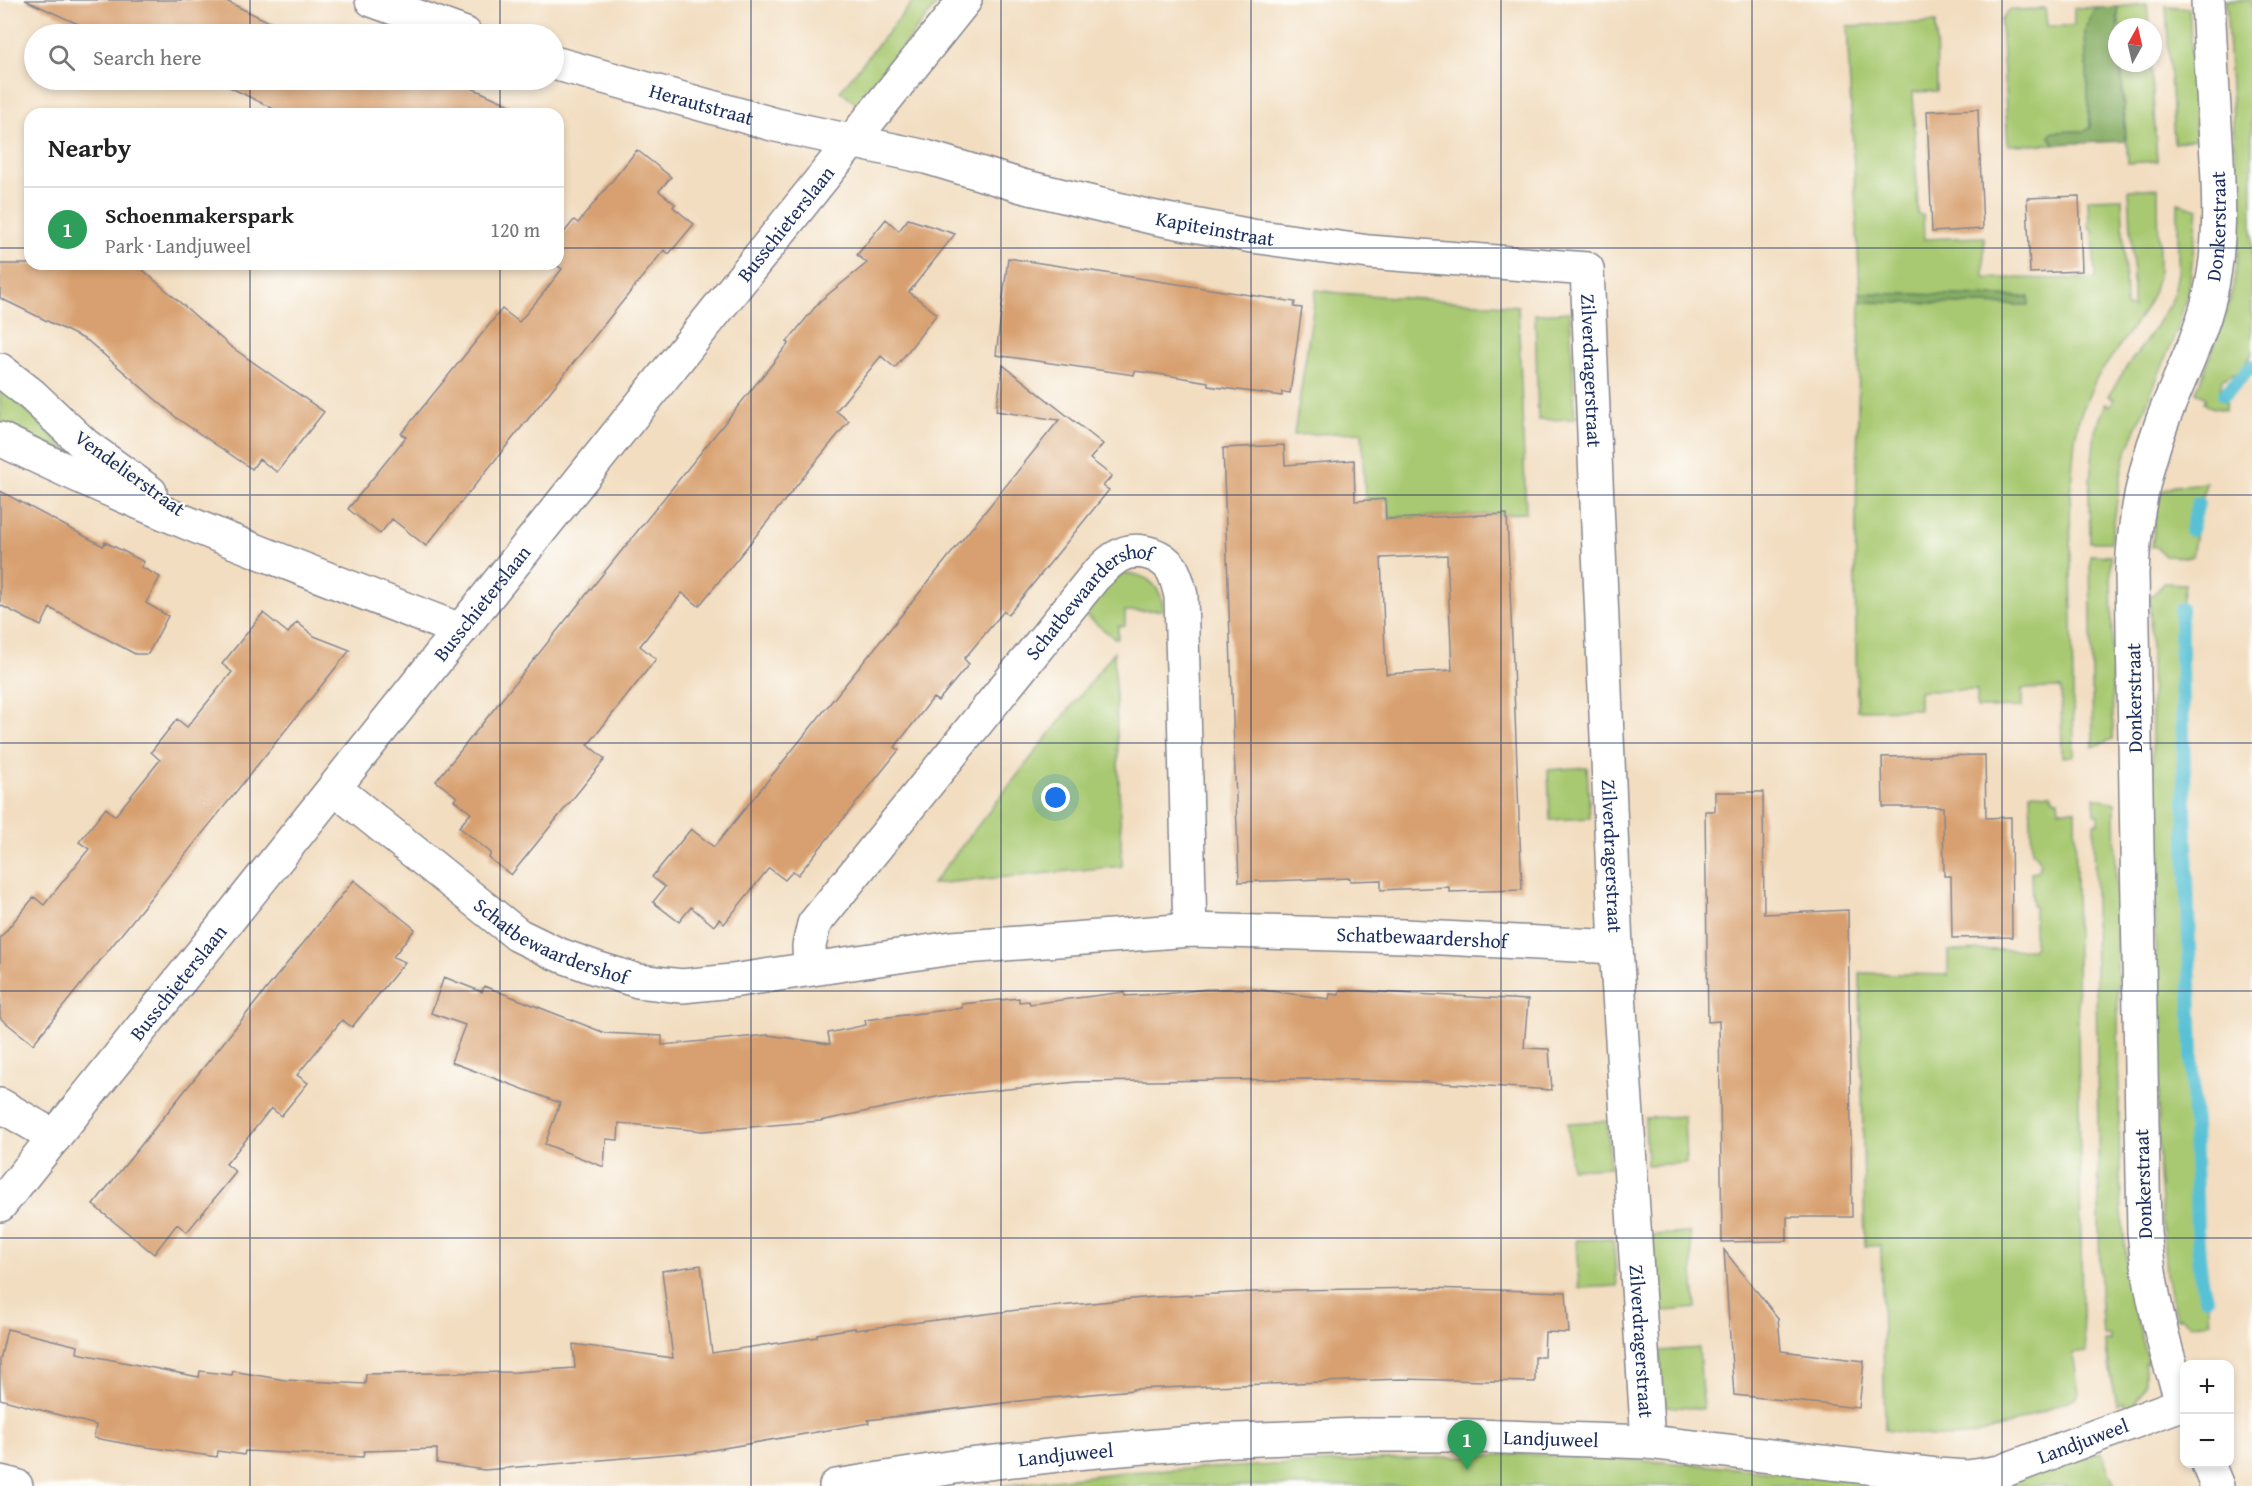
<!DOCTYPE html>
<html lang="en">
<head>
<meta charset="utf-8">
<style>
	:root { --surface:#fff; --page:#f2f2f2; --text:#222; --muted:#767676; --line:#e0e0e0; --accent:#db2777 }
	body { margin:0; font-family:"Gentium Book Plus",serif; background:var(--page); color:var(--text) }
	.controls { position:absolute; right:18px; bottom:18px; display:grid; overflow:hidden; border-radius:12px; box-shadow:0 3px 9px #0003 }
	.controls button { width:54px; height:54px; display:grid; place-items:center; padding:0; border:0; border-bottom:2px solid var(--line); background:var(--surface); color:var(--text); font:30px sans-serif }
	.compass { position:absolute; left:2108px; top:18px; width:54px; height:54px; border-radius:50%; background:var(--surface); box-shadow:0 3px 9px #0003; rotate:8deg }
	.you { position:absolute; left:1056px; top:798px; width:21px; height:21px; margin:-15px; border:4px solid #fff; border-radius:50%; background:#1a73e8; box-shadow:0 0 0 9px #1a73e833 }
	.badge { display:grid; place-items:center; width:39px; height:39px; border-radius:50%; background:var(--accent); color:#fff; font-size:20px; font-weight:700 }
	.pin { position:absolute; translate:-50% -50px; filter:drop-shadow(0 2px 3px #0008) }
	.pin::after { content:''; position:absolute; top:32px; width:21px; height:18px; background:inherit; clip-path:polygon(0 0,100% 0,50% 100%) }
	.list { margin:0; padding:0; list-style:none }
	h2 { display:flex; justify-content:space-between; align-items:center; height:78px; margin:0; padding:0 24px; font-size:26px }
	h2 small { font-size:20px; font-weight:400; color:var(--muted) }
	.list li { display:grid; grid-template-columns:39px 1fr auto; gap:18px; align-items:center; box-sizing:border-box; height:84px; padding:0 24px; border-top:2px solid var(--line) }
	.list b { display:block; font-size:22px; white-space:nowrap }
	.list p { margin:0; font-size:20px; white-space:nowrap; color:var(--muted) }
	.list em { font-size:20px; font-style:normal; color:var(--muted) }
	.icon { flex:none; width:33px; height:33px; fill:none; stroke:currentColor; stroke-width:2; stroke-linecap:round; stroke-linejoin:round }
	.map { position:relative; flex:none; width:2252px; height:1486px; overflow:hidden }
	.search { position:absolute; background:var(--surface); box-shadow:0 3px 9px #0003; left:24px; top:24px; width:540px; height:66px; display:flex; align-items:center; gap:15px; box-sizing:border-box; padding:0 21px; border-radius:33px; color:var(--muted); font-size:22px }
	.panel { position:absolute; background:var(--surface); box-shadow:0 3px 9px #0003; left:24px; top:108px; width:540px; height:162px; border-radius:18px }
	.map>svg:first-child { display:block }
	.green { fill:#a8c971; stroke:#627c68; stroke-width:1.5 }
	.forest { fill:#86ad63; stroke:#506e60; stroke-width:1.5 }
	.lines { fill:none; stroke-linecap:round; stroke-linejoin:round }
	.stream { stroke:#59c1d5; stroke-width:14 }
	.building { fill:#d8a070; fill-rule:evenodd }
	.minor-casing { stroke:#86868f; stroke-width:36 }
	.tertiary-casing { stroke:#86868f; stroke-width:36 }
	.minor { stroke:#fff; stroke-width:33 }
	.tertiary { stroke:#fff; stroke-width:33 }
	.grid { fill:none; stroke:#1b2f5e; stroke-width:1.5; stroke-opacity:0.55 }
	.labels { text-anchor:middle; stroke-width:4.5; stroke-linejoin:round; paint-order:stroke }
	.street-label { font-size:20px; fill:#1b2f5e; stroke:#fdfcf7 }
</style>
</head>
<body>
<div class="map">
<svg width="2252" height="1486" viewBox="0 0 2252 1486">
	<rect width="100%" height="100%" fill="#fdfcf7"/>
	<filter id="ink" filterUnits="userSpaceOnUse"><feTurbulence type="fractalNoise" baseFrequency=".0167" numOctaves="2"/><feDisplacementMap in="SourceGraphic" scale="12" xChannelSelector="R" yChannelSelector="G"/><feConvolveMatrix kernelMatrix="1 2 1 2 8 2 1 2 1" color-interpolation-filters="sRGB"/></filter>
	<filter id="wash" filterUnits="userSpaceOnUse"><feTurbulence type="fractalNoise" baseFrequency=".008" numOctaves="4" result="noise"/><feDisplacementMap in="SourceGraphic" scale="24" xChannelSelector="R" yChannelSelector="G"/><feGaussianBlur stdDeviation="1.35" result="paint"/><feColorMatrix in="noise" values="0 0 0 0 0 0 0 0 0 0 0 0 0 0 0 0 0 1.4 0 .05"/><feComposite in="paint" operator="in"/></filter>
	<g filter="url(#wash)">
		<rect width="100%" height="100%" fill="#f2ddc0"/>
		<path class="green" d="M 914,0 L 940,0 L 857,104 L 840,91 Z
			M 2226,0 L 2252,0 L 2252,354 L 2241,370 L 2223,379 L 2219,393 L 2228,395 L 2225,410 L 2211,407 L 2204,402 L 2206,398 L 2196,392 L 2224,321 L 2232,291 L 2238,254 L 2235,155 Z
			M 2147,4 L 2149,27 L 2119,27 L 2118,7 Z
			M 2166,6 L 2189,8 L 2196,139 L 2174,143 Z
			M 2074,8 L 2098,8 L 2093,12 L 2085,31 L 2090,128 L 2085,131 L 2052,132 L 2050,137 L 2055,144 L 2008,145 L 2001,21 L 2010,10 L 2045,9 L 2047,26 L 2074,26 Z
			M 1936,22 L 1937,91 L 1913,92 L 1918,215 L 1923,215 L 1924,239 L 1984,237 L 1984,278 L 2095,279 L 2093,229 L 2089,228 L 2088,199 L 2122,198 L 2126,307 L 2133,308 L 2133,267 L 2129,190 L 2158,188 L 2159,272 L 2153,293 L 2144,311 L 2096,379 L 2079,418 L 2075,439 L 2070,496 L 2074,756 L 2062,757 L 2061,688 L 2022,689 L 2022,707 L 1977,708 L 1977,690 L 1919,691 L 1919,709 L 1857,710 L 1855,576 L 1860,302 L 2028,305 L 2029,297 L 1860,293 L 1847,26 Z
			M 2121,63 L 2151,63 L 2157,161 L 2128,163 Z
			M 2178,203 L 2198,209 L 2189,289 L 2177,330 L 2125,456 L 2120,480 L 2111,542 L 2090,542 L 2089,492 L 2092,462 L 2095,431 L 2106,403 L 2110,406 L 2114,399 L 2109,396 L 2125,369 L 2149,337 L 2172,300 L 2178,273 Z
			M 1316,290 L 1339,293 L 1518,306 L 1526,513 L 1389,518 L 1388,499 L 1365,499 L 1362,432 L 1294,435 Z
			M 1570,312 L 1575,419 L 1538,420 L 1535,314 Z
			M 0,385 L 72,455 L 0,425 Z
			M 2206,483 L 2201,505 L 2192,503 L 2186,529 L 2196,531 L 2192,557 L 2165,556 L 2155,546 L 2152,547 L 2155,517 L 2161,492 L 2174,486 Z
			M 2090,555 L 2111,556 L 2113,739 L 2093,747 Z
			M 1126,574 C 1147,573 1163,588 1163,610 L 1125,611 L 1125,626 L 1118,626 L 1118,638 L 1114,638 L 1084,614 C 1095,599 1106,579 1126,574 Z
			M 2163,583 L 2185,584 L 2181,609 L 2175,610 L 2175,615 L 2180,823 L 2200,1299 L 2206,1298 L 2210,1322 L 2190,1324 L 2181,1317 L 2176,1319 L 2166,1275 L 2159,1173 L 2150,595 L 2154,595 Z
			M 1114,652 L 1122,866 L 932,884 Z
			M 1587,767 L 1590,818 L 1550,820 L 1548,770 Z
			M 2030,793 L 2052,794 L 2053,799 L 2058,800 L 2059,810 L 2075,810 L 2082,1317 L 2086,1352 L 2073,1354 L 2079,1393 L 2077,1397 C 2041,1411 2003,1430 1964,1436 C 1942,1439 1907,1433 1885,1430 L 1881,1246 L 1865,1246 L 1860,973 L 1948,975 L 1948,951 L 2034,949 L 2034,906 L 2032,906 L 2031,872 L 2038,871 L 2041,863 L 2037,856 L 2032,853 Z
			M 2094,797 L 2115,803 L 2120,1178 C 2123,1242 2129,1300 2149,1362 L 2144,1364 C 2148,1383 2143,1398 2126,1409 L 2124,1402 L 2117,1404 L 2104,1341 L 2110,1341 L 2110,1335 L 2103,1335 L 2100,1291 L 2094,823 L 2099,823 L 2099,815 L 2095,814 Z
			M 1684,1116 L 1686,1163 L 1647,1165 L 1645,1118 Z
			M 1607,1121 L 1610,1167 L 1571,1169 L 1568,1123 Z
			M 1690,1233 L 1696,1308 L 1657,1312 L 1652,1235 Z
			M 1613,1239 L 1617,1286 L 1579,1288 L 1576,1240 Z
			M 1699,1348 L 1703,1409 L 1666,1406 L 1663,1396 L 1660,1351 Z
			M 2101,1452 L 2115,1486 L 1994,1486 L 2002,1485 Z
			M 1517,1454 C 1648,1458 1778,1472 1909,1486 L 1001,1486 L 1125,1472 Z"/>
		<path class="forest" d="M 2118,7 L 2117,63 L 2121,63 L 2125,141 L 2055,144 L 2050,137 L 2052,132 L 2085,131 L 2090,128 L 2085,31 L 2093,12 L 2098,8 Z
			M 1860,293 L 2029,297 L 2029,305 L 1860,302 Z"/>
		<g class="lines">
			<path class="stream" d="M 2224,395 L 2252,366
				M 2191,530 L 2198,503
				M 2181,609 L 2181,666 L 2197,1231 L 2201,1278 L 2206,1298"/>
		</g>
		<g id="blocks">
			<path class="building" d="M 25,0 L 224,0 L 292,33 L 313,29 L 318,34 L 100,34 Z
				M 220,80 L 454,80 L 530,114 L 284,114 L 219,82 Z
				M 1978,109 L 1983,229 L 1932,232 L 1927,111 Z
				M 637,150 L 671,177 L 659,191 L 675,204 L 673,207 L 694,224 L 669,254 L 664,250 L 426,546 L 392,519 L 380,534 L 348,509 L 406,437 L 401,434 L 502,309 L 519,322 L 541,296 L 562,269 L 555,264 L 558,264 L 558,240 L 574,220 L 578,223 Z
				M 2079,196 L 2082,271 L 2030,273 L 2027,198 Z
				M 886,219 L 899,231 L 908,219 L 955,234 L 909,292 L 937,314 L 895,368 L 881,356 L 836,411 L 849,421 L 699,606 L 682,593 L 640,646 L 656,659 L 588,745 L 605,759 L 511,875 L 489,858 L 491,853 L 459,827 L 471,813 L 454,800 L 457,797 L 436,781 L 789,343 L 787,342 L 820,301 L 867,263 L 857,255 Z
				M 1008,258 L 1295,302 L 1294,307 L 1302,308 L 1290,393 L 1282,392 L 1282,396 L 1208,386 L 1208,382 L 1172,376 L 1135,371 L 1134,375 L 996,355 Z
				M 0,264 L 136,264 L 230,346 L 324,412 L 277,472 L 259,459 L 252,469 L 178,419 L 88,341 L 0,298 Z
				M 1003,365 L 1103,444 L 1090,459 L 1112,476 L 1103,486 L 1109,490 L 1008,615 L 1004,611 L 964,659 L 969,664 L 938,701 L 933,698 L 895,747 L 899,750 L 798,875 L 793,871 L 785,880 L 769,868 L 724,924 L 719,919 L 714,926 L 691,907 L 679,922 L 653,902 L 665,887 L 652,877 L 691,829 L 714,847 L 1059,420 L 996,411 Z
				M 1284,445 L 1285,465 L 1354,460 L 1355,501 L 1385,499 L 1386,519 L 1507,514 L 1522,890 L 1449,892 L 1449,887 L 1381,890 L 1381,880 L 1350,881 L 1350,878 L 1239,882 L 1223,448 ZM 1447,555 L 1452,670 L 1386,674 L 1381,558 Z
				M 0,491 L 103,546 L 105,542 L 125,552 L 144,562 L 141,567 L 160,577 L 146,603 L 168,616 L 148,654 L 135,654 L 50,608 L 41,626 L 0,605 Z
				M 263,613 L 288,633 L 297,622 L 314,636 L 350,650 L 33,1044 L 0,1018 L 0,938 L 34,897 L 44,905 L 89,849 L 79,842 L 106,808 L 115,816 L 160,760 L 151,752 L 177,719 L 187,727 L 232,672 L 222,664 Z
				M 1985,755 L 1986,818 L 2011,817 L 2012,937 L 1952,938 L 1951,876 L 1944,876 L 1943,807 L 1883,807 L 1882,757 Z
				M 1715,792 L 1763,792 L 1764,914 L 1848,910 L 1852,1217 L 1787,1217 L 1787,1241 L 1722,1242 L 1719,1021 L 1708,1022 L 1705,811 L 1715,811 Z
				M 354,880 L 415,929 L 393,957 L 405,962 L 352,1027 L 342,1020 L 297,1075 L 308,1083 L 281,1116 L 271,1108 L 249,1136 L 226,1164 L 236,1172 L 187,1232 L 177,1224 L 154,1254 L 93,1205 Z
				M 444,977 L 482,992 L 484,986 L 605,1033 L 662,1036 L 662,1045 L 768,1035 L 830,1044 L 828,1033 L 866,1025 L 865,1020 L 962,1008 L 962,1004 L 1019,998 L 1019,1002 L 1029,1001 L 1030,1004 L 1124,992 L 1125,996 L 1164,994 L 1207,989 L 1255,989 L 1329,999 L 1330,994 L 1339,995 L 1340,990 L 1528,1000 L 1524,1048 L 1549,1049 L 1552,1090 L 1424,1082 L 1307,1079 L 1077,1082 L 941,1096 L 820,1121 L 703,1131 L 619,1123 L 618,1140 L 606,1139 L 604,1167 L 545,1144 L 560,1103 L 451,1062 L 465,1025 L 431,1013 Z
				M 1724,1250 L 1778,1318 L 1781,1351 L 1864,1361 L 1859,1408 L 1734,1395 Z
				M 701,1265 L 712,1353 L 817,1337 L 817,1334 L 855,1328 L 855,1330 L 1018,1310 L 1154,1297 L 1292,1290 L 1429,1288 L 1566,1292 L 1569,1333 L 1545,1332 L 1544,1357 L 1535,1357 L 1535,1382 L 1400,1379 L 1133,1389 L 1133,1390 L 1028,1400 L 868,1420 L 869,1423 L 689,1454 L 682,1453 L 484,1470 L 437,1463 L 437,1449 L 364,1451 L 363,1457 L 245,1451 L 244,1455 L 218,1451 L 217,1457 L 133,1445 L 94,1438 L 96,1425 L 0,1399 L 0,1360 L 7,1329 L 78,1346 L 77,1353 L 199,1377 L 200,1371 L 232,1375 L 233,1371 L 285,1380 L 365,1384 L 366,1374 L 516,1372 L 575,1368 L 573,1344 L 673,1358 L 662,1271 Z"/>
		</g>
	</g>
	<g filter="url(#ink)">
		<use href="#blocks" fill-opacity="0" stroke="#86868f" stroke-width="1.5"/>
		<g class="lines">
			<defs>
				<g id="minor">
					<path d="M 372,0 L 465,34"/>
					<path id="s1" d="M 554,63 L 776,125 L 926,157 L 1022,186 L 1151,217 L 1252,236 L 1369,252 L 1587,269 L 1616,947 L 1648,1442"/>
					<path d="M 0,370 L 32,395 L 85,445 L 150,492"/>
					<path d="M 0,439 C 149,512 305,570 460,630"/>
					<path id="s2" d="M 334,788 L 518,935 L 557,954 L 596,968 L 638,981 L 682,986 L 732,981 L 952,948 L 1190,930 L 1404,936 L 1616,947"/>
					<path id="s3" d="M 810,969 L 809,946 L 814,924 L 1095,576 C 1102,570 1108,562 1117,557 C 1134,546 1160,552 1172,569 C 1177,578 1179,587 1181,596 L 1190,930"/>
					<path d="M 0,1105 L 55,1137"/>
					<path id="s4" d="M 0,1205 L 965,0"/>
					<path d="M 0,1482 L 16,1486"/>
					<path id="s5" d="M 836,1486 L 961,1466 L 1075,1453 L 1214,1441 L 1359,1435 L 1446,1435 L 1648,1442 L 1937,1475 L 1968,1477 L 2000,1472 L 2184,1403"/>
				</g>
				<g id="tertiary">
					<path id="s6" d="M 2184,1405 C 2163,1349 2150,1292 2144,1232 L 2132,573 C 2134,520 2143,472 2162,422 C 2178,380 2200,339 2210,295 C 2222,244 2219,192 2216,141 C 2213,94 2210,47 2208,0"/>
					<path d="M 2208,1464 L 2217,1486"/>
				</g>
			</defs>
			<use href="#minor" class="minor-casing"/>
			<use href="#tertiary" class="tertiary-casing"/>
			<use href="#minor" class="minor"/>
			<use href="#tertiary" class="tertiary"/>
		</g>
	</g>
	<path class="grid" d="M 250,0 L 250,34M 500,0 L 500,34M 751,0 L 751,1486M 1001,0 L 1001,1486M 1251,0 L 1251,1486M 1501,0 L 1501,1486M 1752,0 L 1752,1486M 2002,0 L 2002,1486M 250,80 L 250,114M 500,80 L 500,114M 0,248 L 30,248M 558,248 L 2252,248M 250,264 L 250,1486M 500,264 L 500,1486M 0,495 L 2252,495M 0,743 L 2252,743M 0,991 L 2252,991M 0,1238 L 2252,1238"/>
	<g class="labels">
		<g class="street-label">
			<text dy="7" stroke="none"><textPath href="#s1" startOffset="153">Herautstraat</textPath></text>
			<text dy="7" stroke="none"><textPath href="#s4" startOffset="1257">Busschieterslaan</textPath></text>
			<text dy="7" stroke="none"><textPath href="#s6" startOffset="1197">Donkerstraat</textPath></text>
			<text dy="7" stroke="none"><textPath href="#s1" startOffset="682">Kapiteinstraat</textPath></text>
			<text dy="7" stroke="none"><textPath href="#s1" startOffset="1158">Zilverdragerstraat</textPath></text>
			<text transform="translate(130 473) rotate(36)" y="7">Vendelierstraat</text>
			<text dy="7" stroke="none"><textPath href="#s4" startOffset="771">Busschieterslaan</textPath></text>
			<text dy="7" stroke="none"><textPath href="#s3" startOffset="474">Schatbewaardershof</textPath></text>
			<text transform="translate(2134 698) rotate(-91)" y="7">Donkerstraat</text>
			<text dy="7" stroke="none"><textPath href="#s1" startOffset="1644">Zilverdragerstraat</textPath></text>
			<text dy="7" stroke="none"><textPath href="#s2" startOffset="1152">Schatbewaardershof</textPath></text>
			<text dy="7" stroke="none"><textPath href="#s2" startOffset="268">Schatbewaardershof</textPath></text>
			<text dy="7" stroke="none"><textPath href="#s4" startOffset="285">Busschieterslaan</textPath></text>
			<text transform="translate(2143 1184) rotate(-92)" y="7">Donkerstraat</text>
			<text dy="7" stroke="none"><textPath href="#s1" startOffset="2130">Zilverdragerstraat</textPath></text>
			<text dy="7" stroke="none"><textPath href="#s5" startOffset="718">Landjuweel</textPath></text>
			<text dy="7" stroke="none"><textPath href="#s5" startOffset="1258">Landjuweel</textPath></text>
			<text dy="7" stroke="none"><textPath href="#s5" startOffset="232">Landjuweel</textPath></text>
		</g>
	</g>
</svg>
<div class="controls">
<button>+</button>
<button>−</button>
</div>
<svg class="compass" viewBox="-18 -18 36 36"><path d="M0-13l5 13h-10z" fill="#e53935"/><path d="M0 13l5-13h-10z" fill="#767676"/></svg>
<div class="you"></div>
<div class="pin badge" style="left:1467px;top:1470px;background:#2e9e5b">1</div>
<div class="search"><svg class="icon" aria-label="search" viewBox="0 0 24 24"><circle cx="10" cy="10" r="6"/><path d="M15 15l6 6"/></svg>Search here</div>
<section class="panel">
<h2>Nearby<small></small></h2>
<ul class="list">
<li><span class="badge" style="background:#2e9e5b">1</span><div><b>Schoenmakerspark</b><p>Park · Landjuweel</p></div><em>120 m</em></li>
</ul>
</section>
</div>
</body>
</html>
